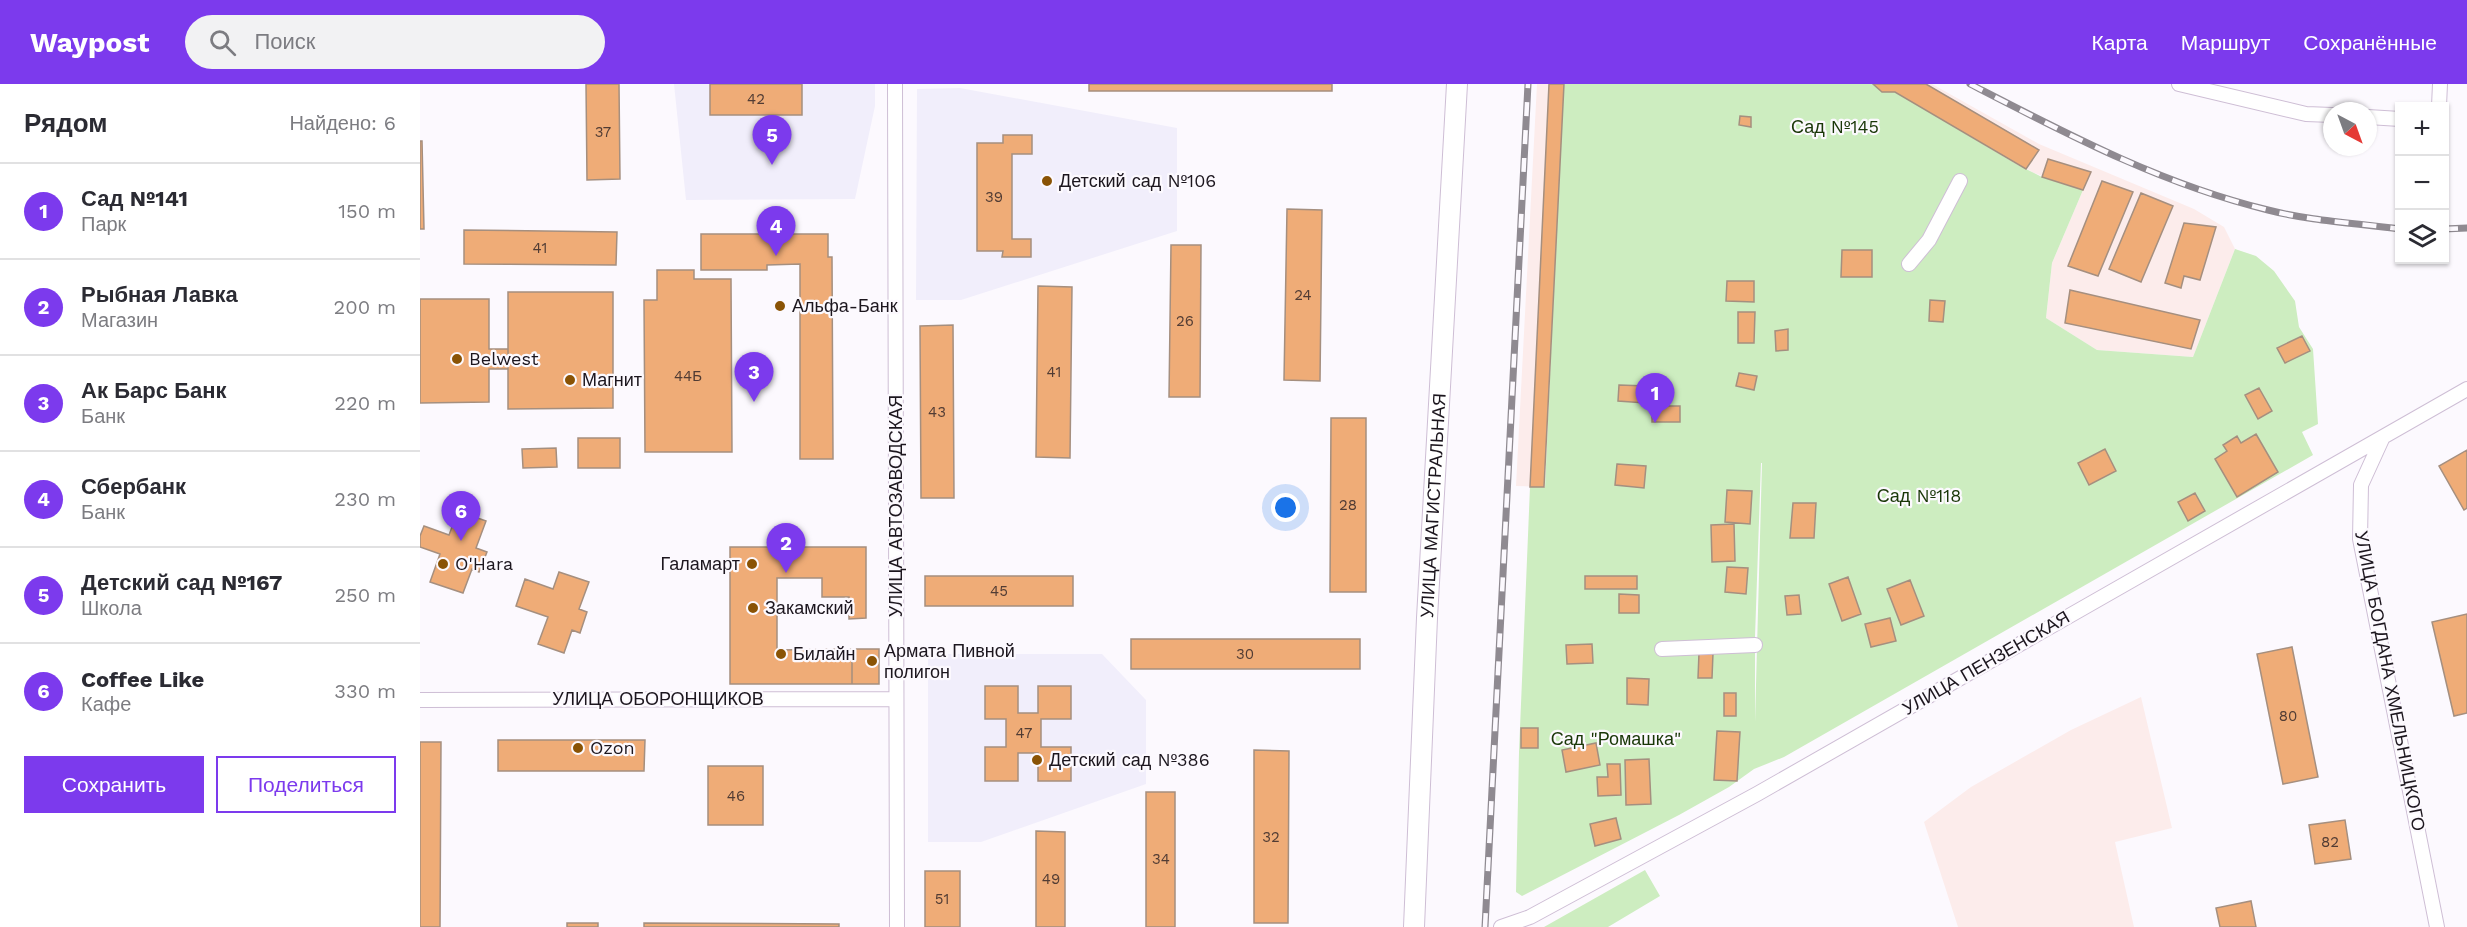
<!DOCTYPE html>
<html lang="ru">
<head>
<meta charset="utf-8">
<style>
	:root { --surface:#fff; --page:#f2f2f3; --text:#2b2b33; --muted:#7c7c81; --line:#e1e1e2; --accent:#7c3aed }
	body { margin:0; font-family:"Work Sans",sans-serif; background:var(--page); color:var(--text) }
	.controls { position:absolute; right:18px; top:18px; display:grid; overflow:hidden; border-radius:0px; box-shadow:0 2px 4px #0004 }
	.controls button { width:54px; height:54px; display:grid; place-items:center; padding:0; border:0; border-bottom:2px solid var(--line); background:var(--surface); color:var(--text); font:30px sans-serif }
	.compass { position:absolute; left:1903px; top:18px; width:54px; height:54px; border-radius:50%; background:var(--surface); box-shadow:0 2px 4px #0004; rotate:139deg }
	.you { position:absolute; left:866px; top:424px; width:21px; height:21px; margin:-15px; border:4px solid #fff; border-radius:50%; background:#1a73e8; box-shadow:0 0 0 9px #1a73e833 }
	.badge { display:grid; place-items:center; width:39px; height:39px; border-radius:50%; background:var(--accent); color:#fff; font-size:20px; font-weight:700 }
	.pin { position:absolute; translate:-50% -50px; filter:drop-shadow(0 2px 3px #0008) }
	.pin::after { content:''; position:absolute; top:32px; width:21px; height:18px; background:inherit; clip-path:polygon(0 0,100% 0,50% 100%) }
	.list { margin:0; padding:0; list-style:none }
	h2 { display:flex; justify-content:space-between; align-items:center; height:78px; margin:0; padding:0 24px; font-size:26px }
	h2 small { font-size:20px; font-weight:400; color:var(--muted) }
	.list li { display:grid; grid-template-columns:39px 1fr auto; gap:18px; align-items:center; box-sizing:border-box; height:96px; padding:0 24px; border-top:2px solid var(--line) }
	.list b { display:block; font-size:22px; white-space:nowrap }
	.list p { margin:0; font-size:20px; white-space:nowrap; color:var(--muted) }
	.list em { font-size:20px; font-style:normal; color:var(--muted) }
	.actions { display:flex; gap:12px; padding:18px 24px }
	.actions a { flex:1; padding:14px 0; border:2px solid var(--accent); border-radius:0px; text-align:center; font-size:21px; color:var(--accent) }
	.actions .main { background:var(--accent); color:#fff }
	.icon { flex:none; width:33px; height:33px; fill:none; stroke:currentColor; stroke-width:2; stroke-linecap:round; stroke-linejoin:round }
	.map { position:relative; flex:none; width:2047px; height:843px; overflow:hidden }
	header { display:flex; align-items:center; gap:36px; box-sizing:border-box; height:84px; padding:0 30px; background:var(--accent); color:#fff }
	header strong { font-size:28px }
	nav { display:flex; gap:33px; margin-inline-start:auto; font-size:21px }
	.search { width:420px; height:54px; background:var(--page); display:flex; align-items:center; gap:15px; box-sizing:border-box; padding:0 21px; border-radius:33px; color:var(--muted); font-size:22px }
	main { display:flex }
	aside { flex:1; background:var(--surface) }
	.map>svg:first-child { display:block }
	.industrial { fill:#fceceb }
	.education { fill:#f1eefb }
	.green { fill:#cdedc0; fill-rule:evenodd }
	.building { fill:#efac77; stroke:#a58f7f; stroke-width:1.5 }
	.lines { fill:none; stroke-linecap:round; stroke-linejoin:round }
	.street-casing { stroke:#cebed5; stroke-width:16 }
	.secondary-casing { stroke:#cebed5; stroke-width:22 }
	.street { stroke:#fff; stroke-width:14 }
	.secondary { stroke:#fff; stroke-width:20 }
	.rail-casing { stroke:#8f8a91; stroke-width:7 }
	.rail { stroke:#fcf9fe; stroke-width:4.5; stroke-dasharray:14; stroke-linecap:butt }
	.poi-dot { fill:#8a5305; stroke:#fcf9fe; stroke-width:2 }
	.labels { text-anchor:middle; stroke-width:4.5; stroke-linejoin:round; paint-order:stroke }
	.number-label { font-size:15px; fill:#513c34 }
	.park-label { font-size:18px; fill:#193707; stroke:#fcf9fe }
	.poi-label { font-size:18px; fill:#1c161e; stroke:#fcf9fe; text-anchor:start }
	.street-label { font-size:18px; fill:#1c161e; stroke:#fcf9fe }
</style>
</head>
<body>
<header>
<strong>Waypost</strong>
<div class="search"><svg class="icon" aria-label="search" viewBox="0 0 24 24"><circle cx="10" cy="10" r="6"/><path d="M15 15l6 6"/></svg>Поиск</div>
<nav><a>Карта</a><a>Маршрут</a><a>Сохранённые</a></nav>
</header>
<main>
<aside>
<h2>Рядом<small>Найдено: 6</small></h2>
<ul class="list">
<li><span class="badge">1</span><div><b>Сад №141</b><p>Парк</p></div><em>150 m</em></li>
<li><span class="badge">2</span><div><b>Рыбная Лавка</b><p>Магазин</p></div><em>200 m</em></li>
<li><span class="badge">3</span><div><b>Ак Барс Банк</b><p>Банк</p></div><em>220 m</em></li>
<li><span class="badge">4</span><div><b>Сбербанк</b><p>Банк</p></div><em>230 m</em></li>
<li><span class="badge">5</span><div><b>Детский сад №167</b><p>Школа</p></div><em>250 m</em></li>
<li><span class="badge">6</span><div><b>Coffee Like</b><p>Кафе</p></div><em>330 m</em></li>
</ul>
<div class="actions"><a class="main">Сохранить</a><a>Поделиться</a></div>
</aside>
<div class="map">
<svg width="2047" height="843" viewBox="0 0 2047 843">
	<rect width="100%" height="100%" fill="#fcf9fe"/>
	<path class="industrial" d="M 1117,0 L 1144,0 L 1124,403 L 1096,402 Z
		M 1453,0 L 1512,0 L 1619,60 L 1774,125 L 1804,143 L 1815,165 L 1773,273 L 1677,266 L 1626,234 L 1632,179 L 1663,106 L 1614,89 L 1476,8 L 1462,8 Z
		M 1721,613 L 1752,744 L 1695,758 L 1714,843 L 1538,843 L 1504,738 L 1551,703 L 1651,646 Z"/>
	<path class="education" d="M 254,0 L 455,0 L 455,22 L 435,115 L 266,116 Z
		M 540,4 L 757,44 L 757,147 L 541,216 L 496,216 L 497,5 Z
		M 508,570 L 682,570 L 726,616 L 726,700 L 561,758 L 508,758 Z"/>
	<path class="green" d="M 1143,0 L 1453,0 L 1462,8 L 1475,8 L 1598,81 L 1622,93 L 1663,106 L 1632,179 L 1626,234 L 1677,266 L 1773,273 L 1815,165 L 1836,172 L 1854,187 L 1875,217 L 1879,243 L 1893,265 L 1898,340 L 1882,348 L 1893,371 L 1364,673 L 1334,685 L 1309,703 L 1259,731 L 1102,812 L 1096,808 L 1099,668 L 1110,403 L 1125,403 ZM 1341,379 L 1342,379 L 1335,638 L 1335,553 Z
		M 1225,786 L 1240,812 L 1188,843 L 1124,843 Z"/>
	<path class="building" d="M 166,0 L 199,0 L 200,95 L 167,96 Z
		M 290,0 L 382,0 L 382,31 L 290,31 Z
		M 669,0 L 912,0 L 912,7 L 669,7 Z
		M 1129,0 L 1144,0 L 1124,403 L 1110,403 Z
		M 1453,0 L 1506,0 L 1619,66 L 1606,85 L 1475,8 L 1462,8 Z
		M 1320,32 L 1331,33 L 1331,43 L 1319,41 Z
		M 583,51 L 612,51 L 612,70 L 592,70 L 592,155 L 611,155 L 611,173 L 582,173 L 583,167 L 557,167 L 557,59 L 583,59 Z
		M 0,57 L 2,57 L 4,145 L 0,145 Z
		M 1628,75 L 1671,88 L 1663,106 L 1622,93 Z
		M 1682,97 L 1713,108 L 1678,192 L 1648,182 Z
		M 1721,109 L 1753,122 L 1721,198 L 1689,185 Z
		M 867,125 L 902,126 L 900,297 L 864,296 Z
		M 1764,139 L 1796,143 L 1780,196 L 1764,192 L 1761,204 L 1745,199 Z
		M 44,146 L 197,148 L 196,181 L 44,180 Z
		M 281,150 L 408,150 L 408,173 L 412,173 L 413,375 L 380,375 L 380,180 L 347,181 L 347,186 L 281,186 Z
		M 751,161 L 781,161 L 780,313 L 749,313 Z
		M 1422,166 L 1452,166 L 1452,193 L 1421,193 Z
		M 237,186 L 274,186 L 274,195 L 311,195 L 312,368 L 225,368 L 224,216 L 237,216 Z
		M 1307,197 L 1334,197 L 1334,218 L 1306,217 Z
		M 618,202 L 652,203 L 650,374 L 616,373 Z
		M 1650,206 L 1780,236 L 1771,265 L 1645,239 Z
		M 88,208 L 193,208 L 193,324 L 88,325 Z
		M 0,215 L 69,215 L 69,265 L 88,265 L 88,285 L 69,285 L 69,318 L 0,319 Z
		M 1510,216 L 1525,217 L 1523,238 L 1509,237 Z
		M 1318,228 L 1335,228 L 1334,259 L 1318,259 Z
		M 533,241 L 534,414 L 501,414 L 500,242 Z
		M 1368,245 L 1368,266 L 1356,267 L 1355,247 Z
		M 1882,252 L 1890,267 L 1865,279 L 1857,264 Z
		M 1319,289 L 1337,292 L 1334,306 L 1316,302 Z
		M 1199,301 L 1226,302 L 1225,319 L 1198,317 Z
		M 1839,304 L 1852,327 L 1838,335 L 1825,311 Z
		M 1232,322 L 1260,322 L 1260,338 L 1232,338 Z
		M 911,334 L 946,334 L 946,508 L 910,508 Z
		M 1836,350 L 1858,388 L 1817,413 L 1795,375 L 1807,367 L 1803,361 L 1817,352 L 1821,359 Z
		M 158,354 L 200,354 L 200,384 L 158,384 Z
		M 136,364 L 137,383 L 103,384 L 102,365 Z
		M 1685,365 L 1696,387 L 1669,401 L 1658,379 Z
		M 2047,366 L 2047,424 L 2044,426 L 2019,382 Z
		M 1197,380 L 1226,382 L 1224,404 L 1195,401 Z
		M 1307,406 L 1332,407 L 1330,440 L 1305,438 Z
		M 1775,409 L 1785,427 L 1768,437 L 1758,418 Z
		M 1373,419 L 1396,419 L 1394,454 L 1370,454 Z
		M 38,427 L 66,437 L 56,464 L 67,468 L 59,488 L 52,485 L 43,509 L 10,498 L 20,470 L 0,463 L 0,452 L 4,442 L 29,451 Z
		M 1314,440 L 1315,477 L 1292,478 L 1291,441 Z
		M 310,463 L 446,463 L 446,534 L 429,535 L 429,513 L 402,513 L 402,494 L 357,494 L 357,566 L 432,565 L 432,600 L 310,600 Z
		M 1307,483 L 1328,484 L 1326,510 L 1305,508 Z
		M 139,488 L 169,498 L 159,525 L 167,528 L 160,549 L 152,546 L 144,569 L 118,560 L 128,533 L 96,522 L 105,495 L 133,505 Z
		M 505,492 L 653,492 L 653,522 L 505,522 Z
		M 1165,492 L 1217,492 L 1217,505 L 1165,505 Z
		M 1428,493 L 1441,530 L 1422,537 L 1409,500 Z
		M 1490,496 L 1504,532 L 1481,541 L 1467,505 Z
		M 1199,510 L 1219,511 L 1219,529 L 1199,529 Z
		M 1379,511 L 1381,530 L 1367,531 L 1365,512 Z
		M 2047,530 L 2047,629 L 2034,632 L 2012,538 Z
		M 1470,534 L 1476,557 L 1451,563 L 1445,540 Z
		M 711,555 L 940,555 L 940,585 L 711,585 Z
		M 1172,560 L 1173,579 L 1147,580 L 1146,561 Z
		M 1872,563 L 1898,693 L 1863,700 L 1837,570 Z
		M 432,565 L 459,565 L 459,600 L 432,600 Z
		M 1279,569 L 1293,569 L 1292,594 L 1278,594 Z
		M 1207,594 L 1229,595 L 1228,621 L 1207,620 Z
		M 565,602 L 598,602 L 598,629 L 618,629 L 618,602 L 651,602 L 651,635 L 621,635 L 621,663 L 651,663 L 651,697 L 618,697 L 618,669 L 598,669 L 598,697 L 565,697 L 565,663 L 586,663 L 586,635 L 565,635 Z
		M 1304,609 L 1316,609 L 1316,632 L 1304,632 Z
		M 1101,644 L 1118,644 L 1118,664 L 1101,664 Z
		M 1297,647 L 1320,648 L 1317,697 L 1294,696 Z
		M 78,656 L 225,656 L 224,687 L 78,687 Z
		M 0,658 L 21,658 L 20,843 L 0,843 Z
		M 1176,659 L 1180,681 L 1146,688 L 1142,666 Z
		M 834,666 L 869,667 L 868,839 L 834,839 Z
		M 1229,675 L 1231,720 L 1206,721 L 1205,676 Z
		M 1187,680 L 1200,680 L 1201,711 L 1178,712 L 1177,693 L 1188,693 Z
		M 288,682 L 343,682 L 343,741 L 288,741 Z
		M 726,708 L 755,708 L 755,843 L 726,843 Z
		M 1196,734 L 1201,755 L 1175,762 L 1170,740 Z
		M 1925,736 L 1931,775 L 1895,780 L 1889,741 Z
		M 616,747 L 645,748 L 645,843 L 616,843 Z
		M 505,787 L 540,787 L 540,843 L 505,843 Z
		M 1831,817 L 1836,843 L 1800,843 L 1796,824 Z
		M 147,839 L 178,839 L 178,843 L 147,843 Z
		M 224,839 L 419,840 L 419,843 L 224,843 Z"/>
	<g class="lines">
		<defs>
			<path id="street" d="M 475,0 L 477,843
				M 1759,0 L 1886,30 L 1912,31
				M 2019,22 L 2020,0
				M 1948,33 L 1980,35
				M 1489,180 L 1509,156 L 1540,97
				M 1962,355 L 1941,401 L 1940,455 L 2017,843
				M 1242,565 L 1335,561
				M 0,616 L 476,615
				M 1081,843 L 1110,833 L 1337,710 L 2047,305"/>
			<g id="secondary">
				<path id="s1" d="M 994,843 L 1007,534 L 1037,0"/>
			</g>
		</defs>
		<use href="#street" class="street-casing"/>
		<use href="#secondary" class="secondary-casing"/>
		<use href="#street" class="street"/>
		<use href="#secondary" class="secondary"/>
		<defs>
			<path id="rail" d="M 1550,0 C 1647,50 1741,100 1848,126 C 1891,137 1936,139 1980,145
				M 2024,145 L 2047,144
				M 1065,843 L 1108,0"/>
		</defs>
		<use href="#rail" class="rail-casing"/>
		<use href="#rail" class="rail"/>
	</g>
	<g class="poi-dot">
		<circle cx="627" cy="97" r="6"/>
		<circle cx="360" cy="222" r="6"/>
		<circle cx="37" cy="275" r="6"/>
		<circle cx="150" cy="296" r="6"/>
		<circle cx="23" cy="480" r="6"/>
		<circle cx="332" cy="480" r="6"/>
		<circle cx="333" cy="524" r="6"/>
		<circle cx="361" cy="570" r="6"/>
		<circle cx="452" cy="577" r="6"/>
		<circle cx="158" cy="664" r="6"/>
		<circle cx="617" cy="676" r="6"/>
	</g>
	<g class="labels">
		<g class="number-label">
			<text x="336" y="20">42</text>
			<text x="183" y="53">37</text>
			<text x="574" y="118">39</text>
			<text x="120" y="169">41</text>
			<text x="883" y="216">24</text>
			<text x="765" y="242">26</text>
			<text x="634" y="293">41</text>
			<text x="268" y="297">44Б</text>
			<text x="517" y="333">43</text>
			<text x="928" y="426">28</text>
			<text x="579" y="512">45</text>
			<text x="825" y="575">30</text>
			<text x="1868" y="637">80</text>
			<text x="604" y="654">47</text>
			<text x="316" y="717">46</text>
			<text x="851" y="758">32</text>
			<text x="1910" y="763">82</text>
			<text x="741" y="780">34</text>
			<text x="631" y="800">49</text>
			<text x="522" y="820">51</text>
		</g>
		<g class="park-label">
			<text x="1415" y="49">Сад №145</text>
			<text x="1499" y="418">Сад №118</text>
			<text x="1196" y="661">Сад "Ромашка"</text>
		</g>
		<g class="poi-label">
			<text x="639" y="103">Детский сад №106</text>
			<text x="372" y="228">Альфа-Банк</text>
			<text x="49" y="281">Belwest</text>
			<text x="162" y="302">Магнит</text>
			<text x="35" y="486">O'Hara</text>
			<text x="320" y="486" text-anchor="end">Галамарт</text>
			<text x="345" y="530">Закамский</text>
			<text x="464" y="573">Армата Пивной<tspan x="464" dy="21">полигон</tspan></text>
			<text x="373" y="576">Билайн</text>
			<text x="170" y="670">Ozon</text>
			<text x="629" y="682">Детский сад №386</text>
		</g>
		<g class="street-label">
			<text dy="6" stroke="none"><textPath href="#s1" startOffset="422">УЛИЦА МАГИСТРАЛЬНАЯ</textPath></text>
			<text transform="translate(476 422) rotate(-90)" y="6">УЛИЦА АВТОЗАВОДСКАЯ</text>
			<text transform="translate(1566 579) rotate(-30)" y="6">УЛИЦА ПЕНЗЕНСКАЯ</text>
			<text transform="translate(1970 597) rotate(79)" y="6">УЛИЦА БОГДАНА ХМЕЛЬНИЦКОГО</text>
			<text x="238" y="621">УЛИЦА ОБОРОНЩИКОВ</text>
		</g>
	</g>
</svg>
<div class="controls">
<button>+</button>
<button>−</button>
<button><svg class="icon" aria-label="layers" viewBox="0 0 24 24"><path d="M12 4l9 5-9 5-9-5zM3 14l9 5 9-5"/></svg></button>
</div>
<svg class="compass" viewBox="-18 -18 36 36"><path d="M0-13l5 13h-10z" fill="#e53935"/><path d="M0 13l5-13h-10z" fill="#7c7c81"/></svg>
<div class="you"></div>
<div class="pin badge" style="left:1235px;top:339px">1</div>
<div class="pin badge" style="left:366px;top:489px">2</div>
<div class="pin badge" style="left:334px;top:318px">3</div>
<div class="pin badge" style="left:356px;top:172px">4</div>
<div class="pin badge" style="left:352px;top:81px">5</div>
<div class="pin badge" style="left:41px;top:457px">6</div>
</div>
</main>
</body>
</html>
